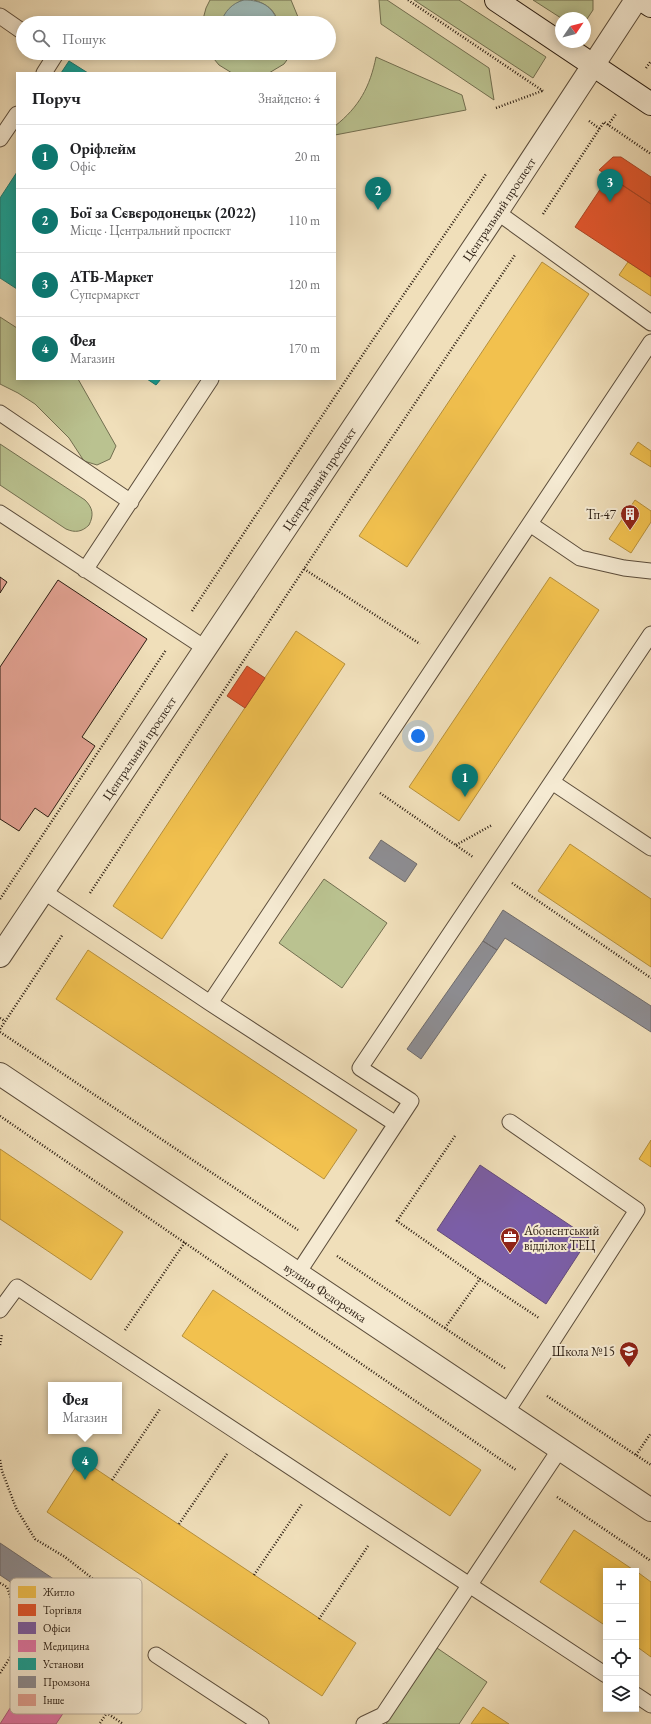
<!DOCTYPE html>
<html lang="uk">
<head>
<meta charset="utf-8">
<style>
	:root { --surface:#fff; --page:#f6f6f6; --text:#202124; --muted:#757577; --line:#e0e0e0; --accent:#0f766e }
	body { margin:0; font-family:"EB Garamond",serif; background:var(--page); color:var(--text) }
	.controls { position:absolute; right:12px; bottom:12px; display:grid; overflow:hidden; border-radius:0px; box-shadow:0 2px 10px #0003 }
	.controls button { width:36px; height:36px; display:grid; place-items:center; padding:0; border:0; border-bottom:1px solid var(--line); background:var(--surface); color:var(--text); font:20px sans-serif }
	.compass { position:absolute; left:555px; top:12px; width:36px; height:36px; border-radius:50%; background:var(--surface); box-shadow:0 2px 10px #0003; rotate:55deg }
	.you { position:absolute; left:418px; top:736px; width:14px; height:14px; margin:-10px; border:3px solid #fff; border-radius:50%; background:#1a73e8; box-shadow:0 0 0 6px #1a73e833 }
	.badge { display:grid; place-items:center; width:26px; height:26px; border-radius:50%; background:var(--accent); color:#fff; font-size:13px; font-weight:700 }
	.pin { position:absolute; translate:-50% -33px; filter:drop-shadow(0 1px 2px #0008) }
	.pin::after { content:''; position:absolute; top:21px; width:14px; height:12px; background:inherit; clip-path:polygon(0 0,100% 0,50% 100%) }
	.popup { position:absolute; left:48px; top:1382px; width:74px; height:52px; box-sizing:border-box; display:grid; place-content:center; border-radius:0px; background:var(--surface); filter:drop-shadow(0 1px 3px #0005); font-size:13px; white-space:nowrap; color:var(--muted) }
	.popup b { font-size:15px; color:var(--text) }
	.popup::after { content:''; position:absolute; left:50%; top:100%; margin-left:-8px; border:8px solid transparent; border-top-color:var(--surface) }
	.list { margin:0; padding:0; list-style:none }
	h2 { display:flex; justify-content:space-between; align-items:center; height:52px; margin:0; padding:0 16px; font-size:17px }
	h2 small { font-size:13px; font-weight:400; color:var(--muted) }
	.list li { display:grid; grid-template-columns:26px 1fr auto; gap:12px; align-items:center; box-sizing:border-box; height:64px; padding:0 16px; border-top:1px solid var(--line) }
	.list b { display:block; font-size:15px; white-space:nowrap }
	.list p { margin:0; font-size:13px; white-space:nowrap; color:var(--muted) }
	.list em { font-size:13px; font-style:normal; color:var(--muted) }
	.icon { flex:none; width:22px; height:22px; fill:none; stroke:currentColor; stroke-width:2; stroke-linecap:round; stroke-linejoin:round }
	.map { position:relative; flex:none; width:651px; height:1724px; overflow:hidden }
	.search { position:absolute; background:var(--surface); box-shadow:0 2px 10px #0003; left:16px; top:16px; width:320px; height:44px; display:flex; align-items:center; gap:10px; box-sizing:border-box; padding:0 14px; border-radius:22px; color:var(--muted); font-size:15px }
	.panel { position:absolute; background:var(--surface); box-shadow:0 2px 10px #0003; left:16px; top:72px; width:320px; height:308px; border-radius:0px }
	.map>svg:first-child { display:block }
	.green { fill:#bac290; stroke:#726f50 }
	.water { fill:#9dbab9; stroke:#6f7b76 }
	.homes { fill:#f2c14e; stroke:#b6903c }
	.shops { fill:#e4572e; stroke:#ac4525 }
	.offices { fill:#7b5ea7; stroke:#634a7a }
	.health { fill:#e377a8; stroke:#ac5c7b }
	.public { fill:#17a398; stroke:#1d7a70 }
	.industry { fill:#8d8d92; stroke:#6f6b6b }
	.building { fill:#e1a191; stroke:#2a1c11 }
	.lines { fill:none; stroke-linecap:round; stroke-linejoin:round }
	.service-casing { stroke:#5c4d3b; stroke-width:17 }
	.minor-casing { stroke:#5c4d3b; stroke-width:24 }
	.tertiary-casing { stroke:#5c4d3b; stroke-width:24 }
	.secondary-casing { stroke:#2a1c11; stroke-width:24 }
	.path { stroke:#2a1c11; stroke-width:2.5; stroke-dasharray:1 2; stroke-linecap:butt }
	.service { stroke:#f5ead2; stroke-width:15 }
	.minor { stroke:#f5ead2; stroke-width:22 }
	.tertiary { stroke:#f5ead2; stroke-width:22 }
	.secondary { stroke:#f5ead2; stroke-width:22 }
	.labels { text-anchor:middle; stroke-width:4; stroke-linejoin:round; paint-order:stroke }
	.street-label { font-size:13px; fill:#2a1c11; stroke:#f5ead2 }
	.poi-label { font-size:13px; fill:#2a1c11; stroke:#f5ead2; text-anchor:end }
	.key { fill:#f5ead2; stroke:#b8ac98; stroke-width:1 }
	.key-label { font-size:11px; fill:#2a1c11 }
</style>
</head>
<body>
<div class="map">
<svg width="651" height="1724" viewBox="0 0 651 1724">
	<rect width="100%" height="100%" fill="#f0dfba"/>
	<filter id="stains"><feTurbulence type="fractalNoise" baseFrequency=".005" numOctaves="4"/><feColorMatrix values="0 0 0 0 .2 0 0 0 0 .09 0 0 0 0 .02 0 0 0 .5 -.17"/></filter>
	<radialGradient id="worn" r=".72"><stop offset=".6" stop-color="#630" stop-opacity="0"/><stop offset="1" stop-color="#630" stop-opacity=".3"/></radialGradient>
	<path class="green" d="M 210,0 L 244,0 L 240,1 L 223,17 L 221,23 L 202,23 L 206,8 Z
		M 254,0 L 291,0 L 298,17 L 299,23 L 278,23 C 275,10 267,4 254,0 Z
		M 379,0 L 387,0 L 489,68 L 494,100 L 381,24 Z
		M 414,0 L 459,0 L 546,57 L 533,78 Z
		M 533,0 L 593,0 L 593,10 L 585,22 L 585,18 L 561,18 Z
		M 209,53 L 234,53 L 241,56 L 259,56 L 265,53 L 292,53 L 284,64 L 269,73 L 232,73 L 219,65 Z
		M 376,57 L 462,95 L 466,110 L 335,135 L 335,126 C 359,107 370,87 376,57 Z
		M 0,317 L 17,328 L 17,379 L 78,379 L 116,446 L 110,459 L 97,465 L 84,461 L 69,438 L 35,404 L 18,393 L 0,384 Z
		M 0,444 L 85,500 C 93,508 94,515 89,525 C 82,532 75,533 66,529 L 0,485 Z
		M 324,879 L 387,923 L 342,988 L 279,943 Z
		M 437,1648 L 487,1682 L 459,1724 L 386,1724 Z"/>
	<path class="water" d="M 244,0 C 261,0 273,6 278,23 L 221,23 C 224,12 232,3 244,0 Z"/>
	<path class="homes" d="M 542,262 L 589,294 L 407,567 L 359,536 Z
		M 628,262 L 651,277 L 651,296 L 619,275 Z
		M 638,442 L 651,451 L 651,467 L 630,454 Z
		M 635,500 L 651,511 L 651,522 L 631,553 L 609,539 Z
		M 550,577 L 599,610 L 459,821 L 409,787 Z
		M 296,631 L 345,664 L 162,939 L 113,906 Z
		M 570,844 L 651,899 L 651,967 L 538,891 Z
		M 88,950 L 357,1130 L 324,1179 L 56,999 Z
		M 651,1140 L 651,1167 L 639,1159 Z
		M 0,1149 L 123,1232 L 91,1280 L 0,1219 Z
		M 213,1290 L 481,1470 L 450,1516 L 182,1336 Z
		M 81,1459 L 356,1643 L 322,1696 L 47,1512 Z
		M 574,1530 L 635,1571 L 606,1571 L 606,1626 L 540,1582 Z
		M 636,1571 L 651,1582 L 651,1657 L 636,1646 Z
		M 483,1707 L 509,1724 L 471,1724 Z"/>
	<path class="shops" d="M 613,157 L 621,157 L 651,177 L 651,204 L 599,170 Z
		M 609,176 L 651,204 L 651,277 L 575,227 Z
		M 247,666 L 265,678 L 245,708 L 227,696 Z"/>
	<path class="offices" d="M 480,1165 L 589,1238 L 546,1304 L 437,1230 Z"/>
	<path class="health" d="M 26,1683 L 66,1709 L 56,1724 L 0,1724 Z"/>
	<path class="public" d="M 69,61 L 88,73 L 61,73 Z
		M 17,172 L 17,289 L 0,278 L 0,198 Z
		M 147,379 L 161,379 L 156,385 Z"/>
	<path class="industry" d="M 381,840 L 417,864 L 405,882 L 369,858 Z
		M 503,910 L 651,1006 L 651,1032 L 505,938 L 497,950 L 483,941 Z
		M 483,941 L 497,950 L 421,1059 L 407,1049 Z
		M 0,1543 L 67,1588 L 52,1610 L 0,1575 Z"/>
	<path class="building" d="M 0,577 L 7,582 L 0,593 Z
		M 58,580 L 147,639 L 82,737 L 95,746 L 48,817 L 35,808 L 19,831 L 0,819 L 0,667 Z"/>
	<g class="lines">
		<defs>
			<path id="service" d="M 0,16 L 23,32
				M 44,73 L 56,54 L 55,53
				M 0,139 L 17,114
				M 497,212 L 651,323
				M 0,413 L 131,502
				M 0,513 L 205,648
				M 530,524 L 580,558 L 624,568 L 651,571
				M 85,570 L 211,379
				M 552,782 L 651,848
				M 43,891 L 210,1003 L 396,1124
				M 210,1003 L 651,342
				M 298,1273 L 411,1101 L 360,1068 L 651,634
				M 0,1310 L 17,1287 L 606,1675
				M 506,1413 L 637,1210 L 510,1122
				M 156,1655 L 261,1724
				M 636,1695 L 651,1705
				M 364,1724 L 383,1715 L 560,1449"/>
			<g id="minor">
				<path id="s1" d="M 0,1074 L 651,1510"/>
			</g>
			<g id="tertiary">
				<path id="s2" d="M 0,956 L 497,212 L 636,0"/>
			</g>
			<path id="secondary" d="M 496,0 L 651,104
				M 642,0 L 651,6"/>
		</defs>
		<use href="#service" class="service-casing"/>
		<use href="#minor" class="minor-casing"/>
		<use href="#tertiary" class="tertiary-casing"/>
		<use href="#secondary" class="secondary-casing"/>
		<path class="path" d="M 408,0 L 543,91
			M 646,68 L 651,61
			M 496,108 L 542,91
			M 589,121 L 600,129
			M 608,125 L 616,114
			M 543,214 L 604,122 L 651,154
			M 304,569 L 420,644
			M 192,611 L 372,341 L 486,174
			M 380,793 L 473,857
			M 456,845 L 492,825
			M 512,883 L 651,978
			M 90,893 L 339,516 L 515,255
			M 0,899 L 166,650
			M 0,1018 L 5,1021
			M 0,1029 L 63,934
			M 0,1032 L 298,1230
			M 0,1116 L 516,1470
			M 455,1136 L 397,1221 L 480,1279
			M 337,1256 L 506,1369
			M 445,1328 L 480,1279 L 539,1318
			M 125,1330 L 185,1242
			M 0,1345 L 2,1334
			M 547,1396 L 651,1465
			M 636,1455 L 651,1433
			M 0,1460 L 2,1471 L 16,1508 L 35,1539 L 65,1557 L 106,1589 L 142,1636
			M 112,1480 L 160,1409
			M 557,1497 L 651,1561
			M 179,1524 L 227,1454
			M 254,1575 L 302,1504
			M 0,1583 L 7,1587 L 34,1663
			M 319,1619 L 368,1546
			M 0,1673 L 15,1650 L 123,1724
			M 100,1723 L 137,1669"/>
		<use href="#service" class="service"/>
		<use href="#minor" class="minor"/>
		<use href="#tertiary" class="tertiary"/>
		<use href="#secondary" class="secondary"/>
	</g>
	<defs>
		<symbol id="building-pin" viewBox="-11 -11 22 30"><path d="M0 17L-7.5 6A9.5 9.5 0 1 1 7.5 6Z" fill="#8f2418" stroke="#f5ead2"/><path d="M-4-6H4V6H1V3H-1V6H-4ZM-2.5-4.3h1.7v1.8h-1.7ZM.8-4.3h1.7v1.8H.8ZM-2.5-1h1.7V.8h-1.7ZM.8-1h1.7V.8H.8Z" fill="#fff"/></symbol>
		<symbol id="office-pin" viewBox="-11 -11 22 30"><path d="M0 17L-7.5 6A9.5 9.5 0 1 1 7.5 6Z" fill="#8f2418" stroke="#f5ead2"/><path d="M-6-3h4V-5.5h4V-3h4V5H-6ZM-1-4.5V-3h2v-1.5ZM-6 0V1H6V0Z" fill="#fff"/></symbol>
		<symbol id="school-pin" viewBox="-11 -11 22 30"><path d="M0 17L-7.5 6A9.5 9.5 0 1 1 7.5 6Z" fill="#8f2418" stroke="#f5ead2"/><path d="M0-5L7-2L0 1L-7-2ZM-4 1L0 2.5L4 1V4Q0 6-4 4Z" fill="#fff"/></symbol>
	</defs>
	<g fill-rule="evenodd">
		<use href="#building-pin" x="619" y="503" width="22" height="30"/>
		<use href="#office-pin" x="499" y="1226" width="22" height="30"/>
		<use href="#school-pin" x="618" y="1340" width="22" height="30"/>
	</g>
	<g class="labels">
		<g class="street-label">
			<text dy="5" stroke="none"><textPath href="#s2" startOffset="898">Центральний проспект</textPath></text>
			<text dy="5" stroke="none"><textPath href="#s2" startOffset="574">Центральний проспект</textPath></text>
			<text dy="5" stroke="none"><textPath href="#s2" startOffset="250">Центральний проспект</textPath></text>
			<text dy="5" stroke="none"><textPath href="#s1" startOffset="392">вулиця Федоренка</textPath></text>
		</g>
		<g class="poi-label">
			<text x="616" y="519">Тп-47</text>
			<text x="524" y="1235" text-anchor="start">Абонентський<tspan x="524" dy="15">відділок ТЕЦ</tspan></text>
			<text x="615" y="1356">Школа №15</text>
		</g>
	</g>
	<rect x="10" y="1578" width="132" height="136" rx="6" class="key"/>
	<rect x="18" y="1586" width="18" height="12" fill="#f2c14e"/>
	<rect x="18" y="1604" width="18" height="12" fill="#e4572e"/>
	<rect x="18" y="1622" width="18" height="12" fill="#7b5ea7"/>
	<rect x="18" y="1640" width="18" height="12" fill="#e377a8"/>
	<rect x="18" y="1658" width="18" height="12" fill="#17a398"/>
	<rect x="18" y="1676" width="18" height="12" fill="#8d8d92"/>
	<rect x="18" y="1694" width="18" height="12" fill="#e1a191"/>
	<g class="key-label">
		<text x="43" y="1596">Житло</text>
		<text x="43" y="1614">Торгівля</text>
		<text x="43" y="1632">Офіси</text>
		<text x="43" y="1650">Медицина</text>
		<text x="43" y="1668">Установи</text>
		<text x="43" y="1686">Промзона</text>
		<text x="43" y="1704">Інше</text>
	</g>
	<rect width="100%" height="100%" filter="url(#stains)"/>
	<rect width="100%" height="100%" fill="url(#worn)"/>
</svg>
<div class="controls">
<button>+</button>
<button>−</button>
<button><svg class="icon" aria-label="locate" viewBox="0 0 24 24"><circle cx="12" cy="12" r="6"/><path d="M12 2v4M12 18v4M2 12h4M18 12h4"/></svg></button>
<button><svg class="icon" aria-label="layers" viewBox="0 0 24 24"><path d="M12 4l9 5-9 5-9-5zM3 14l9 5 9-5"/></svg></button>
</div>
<svg class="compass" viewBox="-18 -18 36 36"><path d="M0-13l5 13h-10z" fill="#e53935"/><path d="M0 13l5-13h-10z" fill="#757577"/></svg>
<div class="you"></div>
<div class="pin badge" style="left:465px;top:797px">1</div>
<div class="pin badge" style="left:378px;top:210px">2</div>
<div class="pin badge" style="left:610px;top:202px">3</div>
<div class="pin badge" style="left:85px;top:1480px">4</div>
<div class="popup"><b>Фея</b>Магазин</div>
<div class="search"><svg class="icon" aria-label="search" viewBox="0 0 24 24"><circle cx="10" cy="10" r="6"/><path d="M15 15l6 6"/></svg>Пошук</div>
<section class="panel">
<h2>Поруч<small>Знайдено: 4</small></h2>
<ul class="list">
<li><span class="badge">1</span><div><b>Оріфлейм</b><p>Офіс</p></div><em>20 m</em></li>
<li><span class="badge">2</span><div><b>Бої за Сєвєродонецьк (2022)</b><p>Місце · Центральний проспект</p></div><em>110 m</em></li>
<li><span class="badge">3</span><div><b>АТБ-Маркет</b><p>Супермаркет</p></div><em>120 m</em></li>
<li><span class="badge">4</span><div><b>Фея</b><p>Магазин</p></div><em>170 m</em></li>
</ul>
</section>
</div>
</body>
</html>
